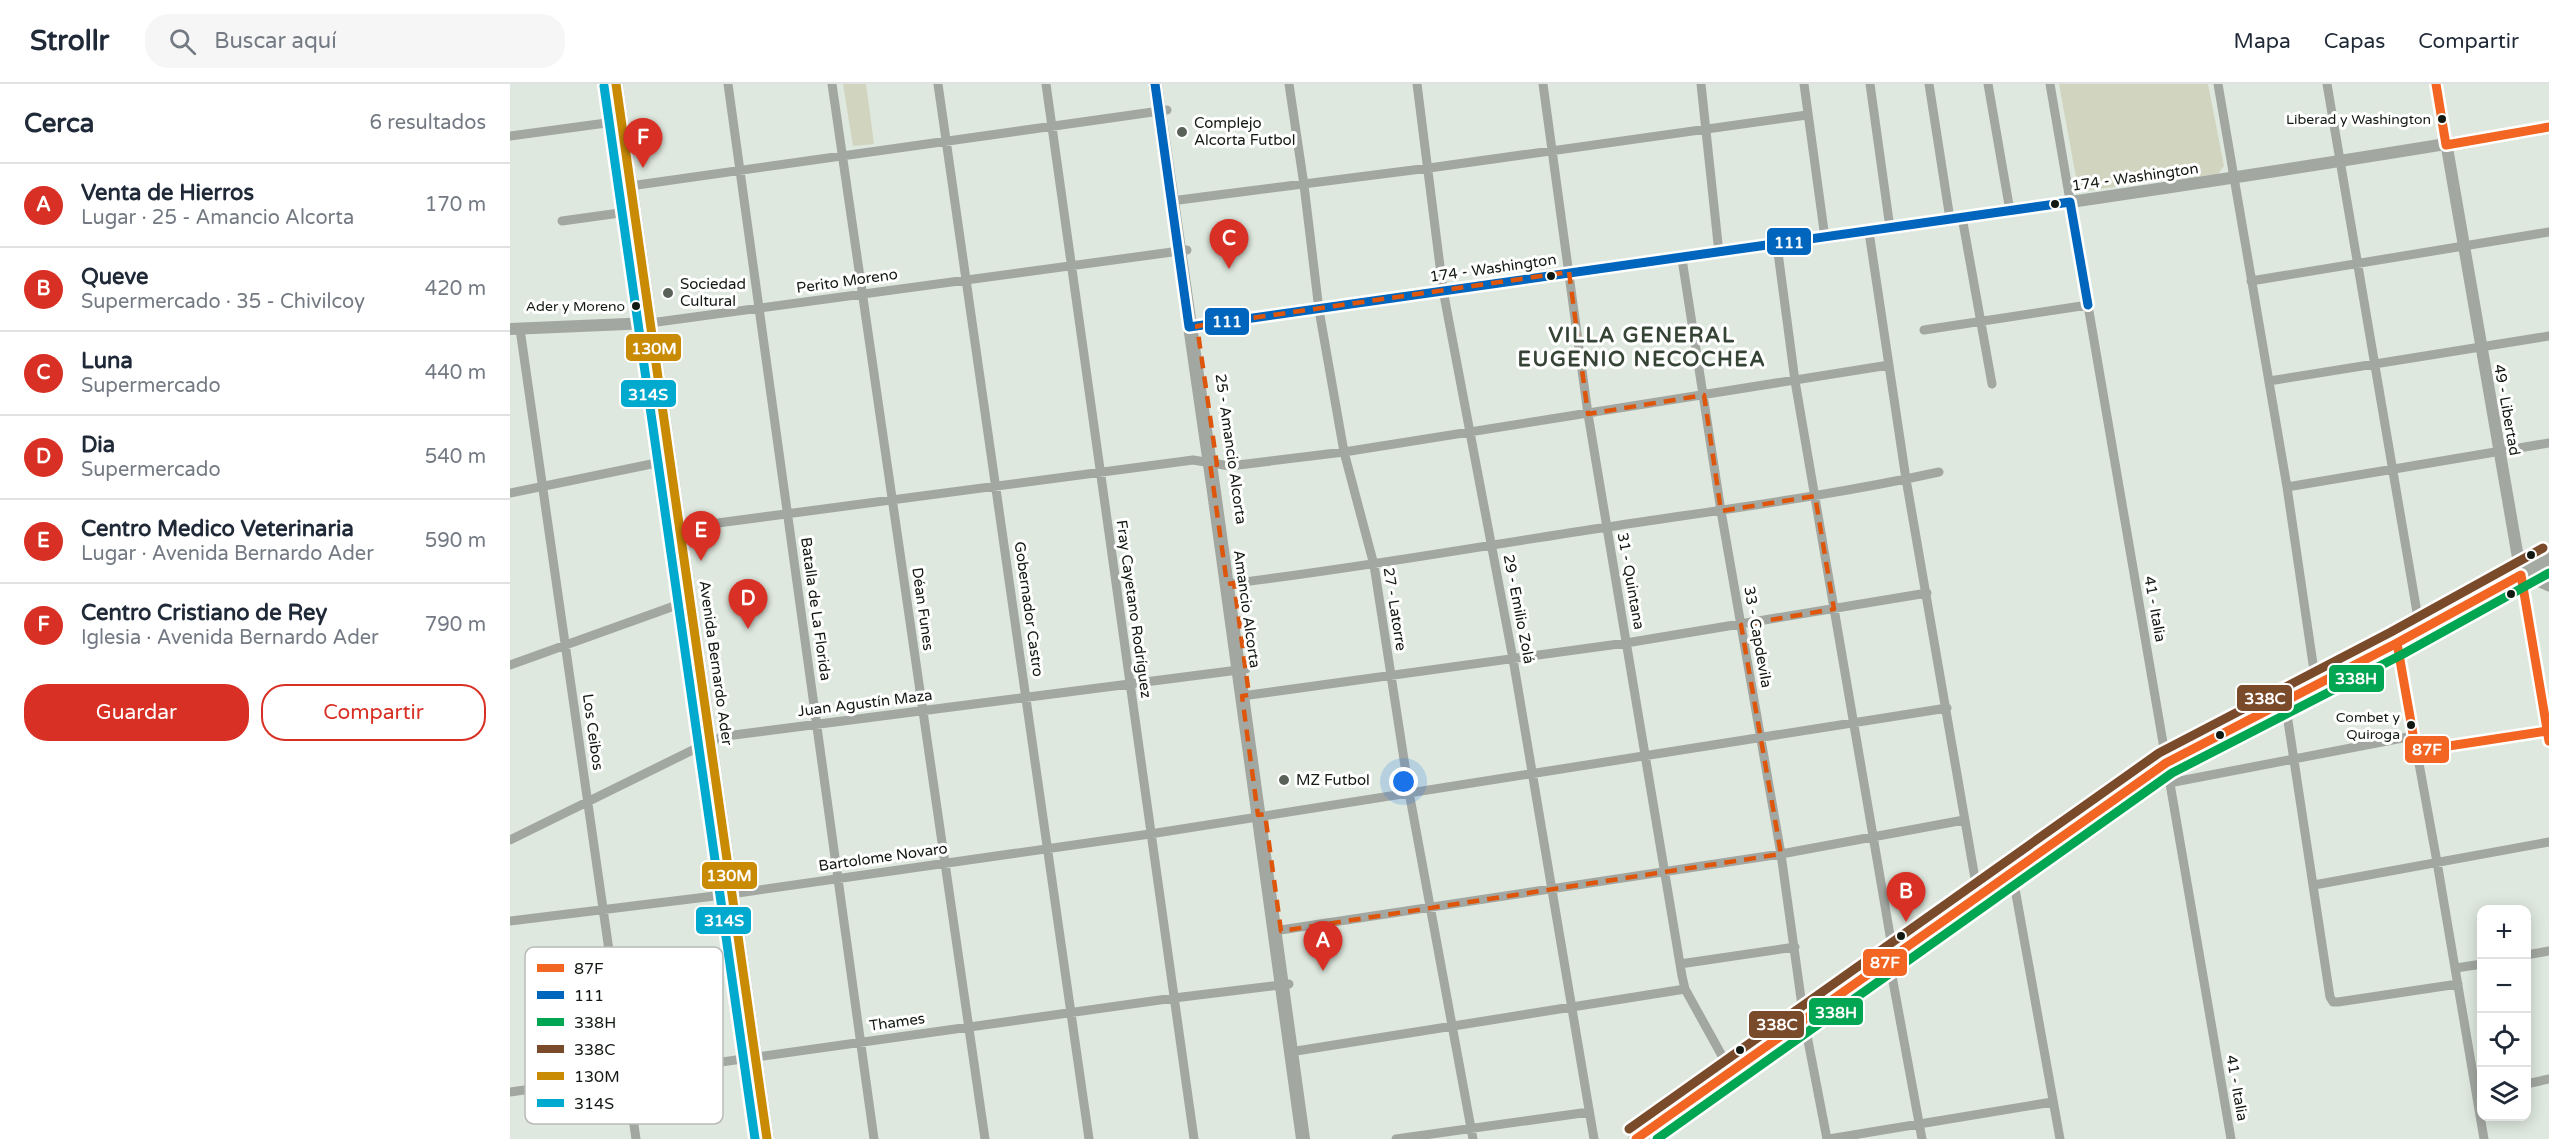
<!DOCTYPE html>
<html lang="es">
<head>
<meta charset="utf-8">
<style>
	:root { --surface:#fff; --page:#f6f6f7; --text:#1f2937; --muted:#747a83; --line:#e0e1e3; --accent:#d93025 }
	body { margin:0; font-family:"Varela Round",sans-serif; background:var(--page); color:var(--text) }
	.controls { position:absolute; right:18px; bottom:18px; display:grid; overflow:hidden; border-radius:12px; box-shadow:0 3px 15px #0003 }
	.controls button { width:54px; height:54px; display:grid; place-items:center; padding:0; border:0; border-bottom:2px solid var(--line); background:var(--surface); color:var(--text); font:30px sans-serif }
	.you { position:absolute; left:894px; top:698px; width:21px; height:21px; margin:-15px; border:4px solid #fff; border-radius:50%; background:#1a73e8; box-shadow:0 0 0 9px #1a73e833 }
	.badge { display:grid; place-items:center; width:39px; height:39px; border-radius:50%; background:var(--accent); color:#fff; font-size:20px; font-weight:700 }
	.pin { position:absolute; translate:-50% -50px; filter:drop-shadow(0 2px 3px #0008) }
	.pin::after { content:''; position:absolute; top:32px; width:21px; height:18px; background:inherit; clip-path:polygon(0 0,100% 0,50% 100%) }
	.list { margin:0; padding:0; list-style:none }
	h2 { display:flex; justify-content:space-between; align-items:center; height:78px; margin:0; padding:0 24px; font-size:26px }
	h2 small { font-size:20px; font-weight:400; color:var(--muted) }
	.list li { display:grid; grid-template-columns:39px 1fr auto; gap:18px; align-items:center; box-sizing:border-box; height:84px; padding:0 24px; border-top:2px solid var(--line) }
	.list b { display:block; font-size:22px; white-space:nowrap }
	.list p { margin:0; font-size:20px; white-space:nowrap; color:var(--muted) }
	.list em { font-size:20px; font-style:normal; color:var(--muted) }
	.actions { display:flex; gap:12px; padding:18px 24px }
	.actions a { flex:1; padding:14px 0; border:2px solid var(--accent); border-radius:24px; text-align:center; font-size:21px; color:var(--accent) }
	.actions .main { background:var(--accent); color:#fff }
	.icon { flex:none; width:33px; height:33px; fill:none; stroke:currentColor; stroke-width:2; stroke-linecap:round; stroke-linejoin:round }
	.map { position:relative; flex:none; width:2039px; height:1055px; overflow:hidden }
	header { display:flex; align-items:center; gap:36px; box-sizing:border-box; height:84px; padding:0 30px; background:var(--surface); border-bottom:2px solid var(--line) }
	header strong { font-size:28px }
	nav { display:flex; gap:33px; margin-inline-start:auto; font-size:21px }
	.search { width:420px; height:54px; background:var(--page); display:flex; align-items:center; gap:15px; box-sizing:border-box; padding:0 21px; border-radius:24px; color:var(--muted); font-size:22px }
	main { display:flex }
	aside { flex:1; background:var(--surface) }
	.map>svg:first-child { display:block }
	.green { fill:#d1d4be }
	.lines { fill:none; stroke-linecap:round; stroke-linejoin:round }
	.minor { stroke:#a3a7a2; stroke-width:9 }
	.tertiary { stroke:#a3a7a2; stroke-width:12 }
	.secondary { stroke:#a2a7a1; stroke-width:14 }
	.primary { stroke:#a5aba3; stroke-width:15 }
	.bus-1-casing { stroke:#fff; stroke-width:14 }
	.bus-2-casing { stroke:#fff; stroke-width:14 }
	.bus-3-casing { stroke:#fff; stroke-width:14 }
	.bus-4-casing { stroke:#fff; stroke-width:14 }
	.bus-5-casing { stroke:#fff; stroke-width:14 }
	.bus-6-casing { stroke:#fff; stroke-width:14 }
	.bus-1 { stroke:#f26522; stroke-width:9 }
	.bus-2 { stroke:#0065bd; stroke-width:9 }
	.bus-3 { stroke:#00a651; stroke-width:9 }
	.bus-4 { stroke:#7a4b2a; stroke-width:9 }
	.bus-5 { stroke:#c98a04; stroke-width:9 }
	.bus-6 { stroke:#00a9ce; stroke-width:9 }
	.marked { fill:none; stroke:#dd560c; stroke-width:4.5; stroke-dasharray:12 8; stroke-linejoin:round }
	.bus-dot { fill:#121812; stroke:#fff; stroke-width:2 }
	.poi-dot { fill:#596159; stroke:#fff; stroke-width:2 }
	.labels { text-anchor:middle; stroke-width:6; stroke-linejoin:round; paint-order:stroke }
	.bus-label { font-size:14px; fill:#121812; stroke:#fff; text-anchor:end }
	.poi-label { font-size:15px; fill:#121812; stroke:#fff; text-anchor:start }
	.street-label { font-size:15px; fill:#121812; stroke:#fff }
	.district-label { font-size:21px; font-weight:bold; letter-spacing:1.5px; fill:#364436; stroke:#fff }
	.key { fill:#fff; stroke:#b8bab8; stroke-width:1.5 }
	.key-label { font-size:16px; fill:#121812 }
	.line-badge { stroke:#fff; stroke-width:2 }
	.badge-label { font-size:16px; text-anchor:middle; font-weight:bold; fill:#fff }
</style>
</head>
<body>
<header>
<strong>Strollr</strong>
<div class="search"><svg class="icon" aria-label="search" viewBox="0 0 24 24"><circle cx="10" cy="10" r="6"/><path d="M15 15l6 6"/></svg>Buscar aquí</div>
<nav><a>Mapa</a><a>Capas</a><a>Compartir</a></nav>
</header>
<main>
<aside>
<h2>Cerca<small>6 resultados</small></h2>
<ul class="list">
<li><span class="badge">A</span><div><b>Venta de Hierros</b><p>Lugar · 25 - Amancio Alcorta</p></div><em>170 m</em></li>
<li><span class="badge">B</span><div><b>Queve</b><p>Supermercado · 35 - Chivilcoy</p></div><em>420 m</em></li>
<li><span class="badge">C</span><div><b>Luna</b><p>Supermercado</p></div><em>440 m</em></li>
<li><span class="badge">D</span><div><b>Dia</b><p>Supermercado</p></div><em>540 m</em></li>
<li><span class="badge">E</span><div><b>Centro Medico Veterinaria</b><p>Lugar · Avenida Bernardo Ader</p></div><em>590 m</em></li>
<li><span class="badge">F</span><div><b>Centro Cristiano de Rey</b><p>Iglesia · Avenida Bernardo Ader</p></div><em>790 m</em></li>
</ul>
<div class="actions"><a class="main">Guardar</a><a>Compartir</a></div>
</aside>
<div class="map">
<svg width="2039" height="1055" viewBox="0 0 2039 1055">
	<rect width="100%" height="100%" fill="#dee8de"/>
	<path class="green" d="M 333,0 L 356,0 L 364,60 L 343,62 Z
		M 1549,0 L 1698,0 L 1714,82 L 1708,90 L 1572,107 L 1568,104 Z"/>
	<g class="lines">
		<path class="minor" d="M 218,0 L 364,1055
			M 322,0 L 475,1055
			M 428,0 L 579,1055
			M 536,0 L 684,1055
			M 779,0 L 794,101 L 809,226 L 834,368 L 864,481 L 899,708 L 963,1055
			M 907,0 L 933,206 L 1003,575 L 1084,1055
			M 1033,0 L 1078,330 L 1172,892 L 1175,905 L 1221,988
			M 1191,0 L 1209,169
			M 1294,0 L 1315,154
			M 1360,0 L 1380,144
			M 1419,0 L 1440,135
			M 1478,0 L 1500,127
			M 1540,0 L 1721,1055
			M 1708,0 L 1777,403 L 1803,580 L 1809,599
			M 1817,0 L 1910,546
			M 0,52 L 111,37
			M 120,102 L 657,26
			M 661,117 L 919,84 L 1297,31
			M 1452,133 L 1482,300
			M 52,137 L 124,127
			M 1359,148 L 1396,395 L 1468,812
			M 1267,161 L 1285,297 L 1381,857 L 1382,892 L 1412,1055
			M 1172,175 L 1211,427 L 1271,770 L 1294,936 L 1317,1055
			M 1741,197 L 2039,148
			M 140,239 L 677,166
			M 10,245 L 126,1055
			M 1414,246 L 1578,221
			M 1759,297 L 2039,252
			M 1777,403 L 2039,359
			M 0,409 L 161,376
			M 170,444 L 683,376 L 720,382 L 834,368 L 1379,281
			M 2011,491 L 2039,657
			M 2011,491 L 2039,503
			M 717,500 C 844,485 971,462 1098,443 C 1209,426 1320,412 1429,388
			M 1887,559 L 1927,778 L 1974,1055
			M 0,581 L 181,516
			M 732,612 L 1116,559 L 1417,509
			M 1770,620 L 1778,637 L 1820,913 L 1823,918 L 1828,918 L 1948,900
			M 1906,667 L 2039,647
			M 1659,699 L 1903,652
			M 0,756 L 201,657 L 216,652 L 736,585
			M 1502,788 L 1550,1055
			M 1804,801 L 2039,758
			M 0,837 L 221,810 L 640,750 L 1437,624
			M 764,847 L 1271,770 L 1454,736
			M 2016,871 L 2039,867
			M 1170,880 L 1285,863
			M 1946,884 L 1972,880
			M 780,968 L 1175,905
			M 2016,1000 L 2039,995
			M 0,1008 L 664,914 L 779,900
			M 886,1055 L 1079,1028
			M 1319,1055 L 1542,1018"/>
		<path class="tertiary" d="M 1926,0 L 2011,491
			M 679,243 C 1133,178 1587,119 2039,43
			M 0,245 L 140,239"/>
		<path class="secondary" d="M 106,0 L 257,1055
			M 645,0 L 704,408 L 793,1055"/>
		<path class="primary" d="M 1126,1055 L 1656,679 L 1887,559 L 2039,475"/>
		<defs>
			<path id="bus-1" d="M 1926,0 L 1936,61
				M 1936,61 L 2039,43
				M 1887,559 L 1906,667 L 2037,647
				M 1126,1055 L 1656,679 L 1887,559 L 2011,491 L 2039,657"/>
			<path id="bus-2" d="M 645,0 L 679,243 L 1560,118
				M 1560,118 L 1578,221"/>
			<path id="bus-3" d="M 1147,1055 L 1662,689 L 1893,570 L 2039,489"/>
			<path id="bus-4" d="M 1119,1045 L 1649,669 L 1881,548 L 2033,464"/>
			<path id="bus-5" d="M 106,0 L 257,1055"/>
			<path id="bus-6" d="M 94,2 L 245,1055"/>
		</defs>
		<use href="#bus-1" class="bus-1-casing"/>
		<use href="#bus-2" class="bus-2-casing"/>
		<use href="#bus-3" class="bus-3-casing"/>
		<use href="#bus-4" class="bus-4-casing"/>
		<use href="#bus-5" class="bus-5-casing"/>
		<use href="#bus-6" class="bus-6-casing"/>
		<use href="#bus-1" class="bus-1"/>
		<use href="#bus-2" class="bus-2"/>
		<use href="#bus-3" class="bus-3"/>
		<use href="#bus-4" class="bus-4"/>
		<use href="#bus-5" class="bus-5"/>
		<use href="#bus-6" class="bus-6"/>
	</g>
	<path class="marked" d="M 1059,188 L 1078,330 L 1194,311 L 1211,427 L 1305,412 L 1324,525 L 1231,541 L 1271,770 L 771,847 L 755,730 L 748,731 L 732,612 L 739,611 L 724,499 L 717,500 L 700,379 L 707,381 L 687,242 Z"/>
	<g class="bus-dot">
		<circle cx="1932" cy="35" r="5"/>
		<circle cx="1545" cy="120" r="5"/>
		<circle cx="1041" cy="192" r="5"/>
		<circle cx="126" cy="222" r="5"/>
		<circle cx="2021" cy="471" r="5"/>
		<circle cx="2001" cy="510" r="5"/>
		<circle cx="1901" cy="641" r="5"/>
		<circle cx="1710" cy="651" r="5"/>
		<circle cx="1391" cy="852" r="5"/>
		<circle cx="1230" cy="966" r="5"/>
	</g>
	<g class="poi-dot">
		<circle cx="672" cy="48" r="6"/>
		<circle cx="158" cy="209" r="6"/>
		<circle cx="774" cy="696" r="6"/>
	</g>
	<g class="labels">
		<g class="bus-label">
			<text x="1921" y="40">Liberad y Washington</text>
			<text x="115" y="227">Ader y Moreno</text>
			<text x="1890" y="638">Combet y<tspan x="1890" dy="17">Quiroga</tspan></text>
		</g>
		<g class="poi-label">
			<text x="684" y="44">Complejo<tspan x="684" dy="17">Alcorta Futbol</tspan></text>
			<text x="170" y="205">Sociedad<tspan x="170" dy="17">Cultural</tspan></text>
			<text x="786" y="701">MZ Futbol</text>
		</g>
		<g class="street-label">
			<text transform="translate(1625 93) rotate(-8)" y="5">174 - Washington</text>
			<text transform="translate(983 184) rotate(-8)" y="5">174 - Washington</text>
			<text transform="translate(337 197) rotate(-8)" y="5">Perito Moreno</text>
			<text transform="translate(1997 326) rotate(80)" y="5">49 - Libertad</text>
			<text transform="translate(721 365) rotate(82)" y="5">25 - Amancio Alcorta</text>
			<text transform="translate(1121 497) rotate(80)" y="5">31 - Quintana</text>
			<text transform="translate(306 525) rotate(82)" y="5">Batalla de La Florida</text>
			<text transform="translate(413 525) rotate(82)" y="5">Déan Funes</text>
			<text transform="translate(519 525) rotate(82)" y="5">Gobernador Castro</text>
			<text transform="translate(624 525) rotate(82)" y="5">Fray Cayetano Rodríguez</text>
			<text transform="translate(737 525) rotate(82)" y="5">Amancio Alcorta</text>
			<text transform="translate(885 525) rotate(81)" y="5">27 - Latorre</text>
			<text transform="translate(1009 525) rotate(79)" y="5">29 - Emilio Zolá</text>
			<text transform="translate(1645 525) rotate(80)" y="5">41 - Italia</text>
			<text transform="translate(1248 553) rotate(80)" y="5">33 - Capdevila</text>
			<text transform="translate(206 579) rotate(82)" y="5">Avenida Bernardo Ader</text>
			<text transform="translate(355 619) rotate(-7)" y="5">Juan Agustín Maza</text>
			<text transform="translate(83 648) rotate(82)" y="5">Los Ceibos</text>
			<text transform="translate(373 773) rotate(-8)" y="5">Bartolome Novaro</text>
			<text transform="translate(387 938) rotate(-8)" y="5">Thames</text>
			<text transform="translate(1727 1004) rotate(80)" y="5">41 - Italia</text>
		</g>
		<g class="district-label">
			<text x="1132" y="258">VILLA GENERAL<tspan x="1132" dy="24">EUGENIO NECOCHEA</tspan></text>
		</g>
	</g>
	<rect x="15" y="863" width="198" height="177" rx="9" class="key"/>
	<rect x="27" y="880" width="27" height="8" fill="#f26522"/>
	<rect x="27" y="907" width="27" height="8" fill="#0065bd"/>
	<rect x="27" y="934" width="27" height="8" fill="#00a651"/>
	<rect x="27" y="961" width="27" height="8" fill="#7a4b2a"/>
	<rect x="27" y="988" width="27" height="8" fill="#c98a04"/>
	<rect x="27" y="1015" width="27" height="8" fill="#00a9ce"/>
	<g class="key-label">
		<text x="64" y="890">87F</text>
		<text x="64" y="917">111</text>
		<text x="64" y="944">338H</text>
		<text x="64" y="971">338C</text>
		<text x="64" y="998">130M</text>
		<text x="64" y="1025">314S</text>
	</g>
	<g class="line-badge">
		<rect x="1256" y="143" width="46" height="29" rx="6" fill="#0065bd"/>
		<rect x="694" y="223" width="46" height="29" rx="6" fill="#0065bd"/>
		<rect x="115" y="249" width="57" height="29" rx="6" fill="#c98a04"/>
		<rect x="110" y="295" width="57" height="29" rx="6" fill="#00a9ce"/>
		<rect x="1818" y="580" width="57" height="29" rx="6" fill="#00a651"/>
		<rect x="1726" y="600" width="57" height="28" rx="6" fill="#7a4b2a"/>
		<rect x="1894" y="651" width="46" height="29" rx="6" fill="#f26522"/>
		<rect x="191" y="777" width="57" height="29" rx="6" fill="#c98a04"/>
		<rect x="185" y="822" width="57" height="29" rx="6" fill="#00a9ce"/>
		<rect x="1352" y="864" width="46" height="29" rx="6" fill="#f26522"/>
		<rect x="1298" y="913" width="56" height="29" rx="6" fill="#00a651"/>
		<rect x="1238" y="926" width="57" height="29" rx="6" fill="#7a4b2a"/>
	</g>
	<g class="badge-label">
		<text x="1279" y="164">111</text>
		<text x="717" y="243">111</text>
		<text x="144" y="270">130M</text>
		<text x="138" y="316">314S</text>
		<text x="1846" y="600">338H</text>
		<text x="1755" y="620">338C</text>
		<text x="1917" y="671">87F</text>
		<text x="219" y="797">130M</text>
		<text x="214" y="842">314S</text>
		<text x="1375" y="884">87F</text>
		<text x="1326" y="934">338H</text>
		<text x="1267" y="946">338C</text>
	</g>
</svg>
<div class="controls">
<button>+</button>
<button>−</button>
<button><svg class="icon" aria-label="locate" viewBox="0 0 24 24"><circle cx="12" cy="12" r="6"/><path d="M12 2v4M12 18v4M2 12h4M18 12h4"/></svg></button>
<button><svg class="icon" aria-label="layers" viewBox="0 0 24 24"><path d="M12 4l9 5-9 5-9-5zM3 14l9 5 9-5"/></svg></button>
</div>
<div class="you"></div>
<div class="pin badge" style="left:813px;top:887px">A</div>
<div class="pin badge" style="left:1396px;top:838px">B</div>
<div class="pin badge" style="left:719px;top:185px">C</div>
<div class="pin badge" style="left:238px;top:545px">D</div>
<div class="pin badge" style="left:191px;top:477px">E</div>
<div class="pin badge" style="left:133px;top:84px">F</div>
</div>
</main>
</body>
</html>
